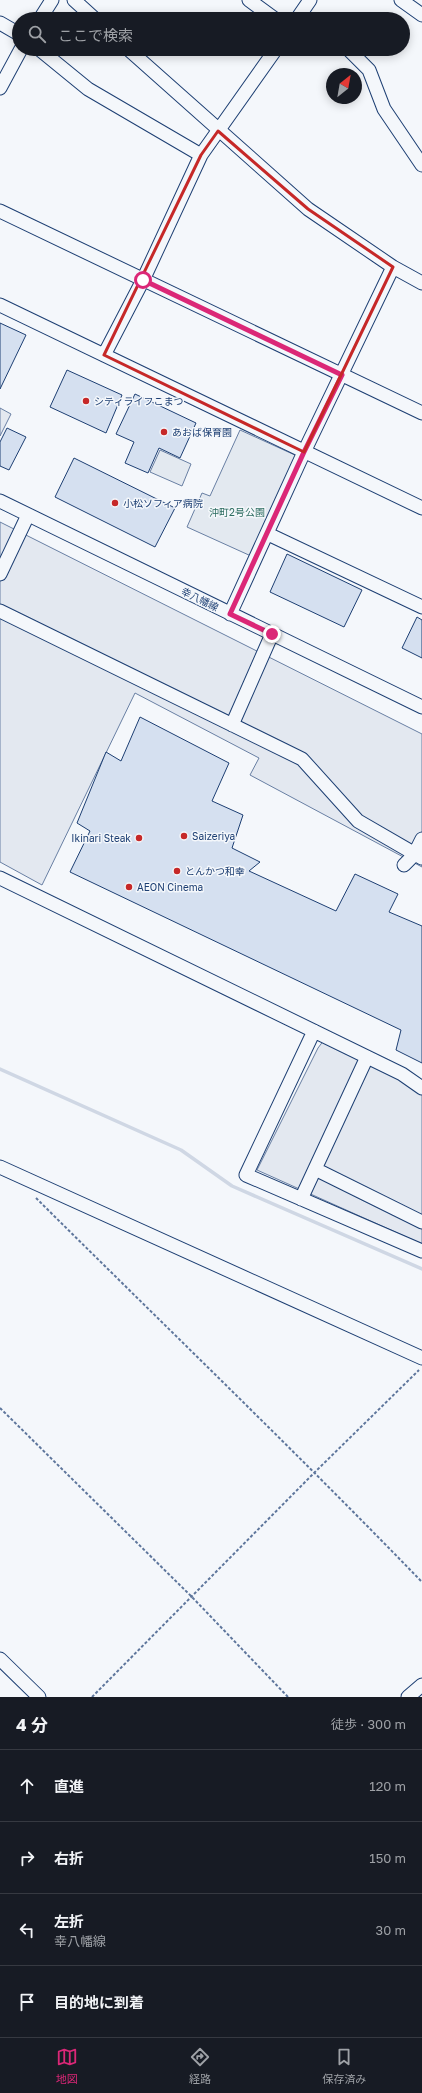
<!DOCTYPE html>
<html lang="ja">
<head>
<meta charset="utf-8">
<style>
	:root { --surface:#171b24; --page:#242831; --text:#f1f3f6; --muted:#9ea1a6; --line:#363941; --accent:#db2777 }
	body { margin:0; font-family:"Golos Text","Noto Sans JP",sans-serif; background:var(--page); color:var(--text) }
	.compass { position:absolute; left:326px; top:68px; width:36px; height:36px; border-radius:50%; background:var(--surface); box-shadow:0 2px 10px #0003; rotate:31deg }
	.stop { position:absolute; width:12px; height:12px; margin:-9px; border:3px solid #db2777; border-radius:50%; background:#fff }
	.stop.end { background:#db2777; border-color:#fff; box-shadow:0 1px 4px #0008 }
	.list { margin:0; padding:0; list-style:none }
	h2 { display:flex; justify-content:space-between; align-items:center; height:52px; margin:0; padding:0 16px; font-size:17px }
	h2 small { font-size:13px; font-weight:400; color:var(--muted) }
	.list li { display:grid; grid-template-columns:26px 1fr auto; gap:12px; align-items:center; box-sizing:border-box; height:72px; padding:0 16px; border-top:1px solid var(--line) }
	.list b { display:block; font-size:15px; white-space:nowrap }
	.list p { margin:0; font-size:13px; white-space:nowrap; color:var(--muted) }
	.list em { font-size:13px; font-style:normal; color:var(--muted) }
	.icon { flex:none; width:22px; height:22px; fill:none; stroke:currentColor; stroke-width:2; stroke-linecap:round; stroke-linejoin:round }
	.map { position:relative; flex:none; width:422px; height:1697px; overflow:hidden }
	.search { position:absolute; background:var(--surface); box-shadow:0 2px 10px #0003; left:12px; right:12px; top:12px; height:44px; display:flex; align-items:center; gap:10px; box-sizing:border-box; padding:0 14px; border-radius:22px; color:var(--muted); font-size:15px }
	.sheet { height:340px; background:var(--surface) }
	nav { display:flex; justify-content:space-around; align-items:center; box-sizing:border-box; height:56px; border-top:1px solid var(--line); background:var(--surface); font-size:11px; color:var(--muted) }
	nav a { display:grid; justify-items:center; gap:2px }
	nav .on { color:var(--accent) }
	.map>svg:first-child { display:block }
	.green { fill:#e3e9f0; stroke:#687fa3 }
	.parking { fill:#e3e8f0; stroke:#687fa3 }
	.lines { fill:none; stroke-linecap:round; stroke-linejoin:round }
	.stream { stroke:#cfd7e4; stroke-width:3.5 }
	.building { fill:#d5e0f0; stroke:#1d3f73 }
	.minor-casing { stroke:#1d3f73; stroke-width:15 }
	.path { stroke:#5e769c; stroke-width:2; stroke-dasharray:3 2; stroke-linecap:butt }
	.minor { stroke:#f4f7fb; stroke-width:13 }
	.route { stroke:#db2777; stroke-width:5 }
	.marked { fill:none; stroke:#c62828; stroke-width:3; stroke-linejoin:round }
	.poi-dot { fill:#c62828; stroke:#f4f7fb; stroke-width:1.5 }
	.labels { text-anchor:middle; stroke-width:3; stroke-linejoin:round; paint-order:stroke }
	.poi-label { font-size:10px; fill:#1d3f73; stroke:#f4f7fb; text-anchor:start }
	.park-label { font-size:10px; fill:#2c6c60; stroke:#f4f7fb }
	.street-label { font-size:10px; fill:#1d3f73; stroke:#f4f7fb }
</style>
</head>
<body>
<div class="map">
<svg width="422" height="1697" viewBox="0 0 422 1697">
	<rect width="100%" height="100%" fill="#f4f7fb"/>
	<path class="green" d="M 240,430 L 297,456 L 251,556 L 187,527 L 202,493 L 210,496 Z
		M 160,450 L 191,464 L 182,486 L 150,472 Z"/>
	<path class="parking" d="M 0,408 L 11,414 L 0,436 Z
		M 0,522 L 422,734 L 422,867 L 250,775 L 259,758 L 135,693 L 42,885 L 0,862 Z
		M 324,1040 L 422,1089 L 422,1244 L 257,1170 L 318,1048 Z"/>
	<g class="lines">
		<path class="stream" d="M 0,1069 L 181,1150 L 232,1186 L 422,1269"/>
	</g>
	<path class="building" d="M 0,323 L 26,335 L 0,389 Z
		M 67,370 L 122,395 L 106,433 L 50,407 Z
		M 135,394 L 196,423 L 180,458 L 159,448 L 148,473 L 125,463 L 134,442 L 116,434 Z
		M 7,428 L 26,437 L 9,470 L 0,466 L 0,442 Z
		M 74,458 L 175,508 L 155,547 L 55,497 Z
		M 287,554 L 362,590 L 344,627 L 270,592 Z
		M 417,617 L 422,620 L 422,658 L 402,648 Z
		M 140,717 L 229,763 L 212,801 L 243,815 L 232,848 L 260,862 L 249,871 L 336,911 L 355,874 L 398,894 L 389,912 L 422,926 L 422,1063 L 396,1050 L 401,1030 L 70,872 L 90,831 L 77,823 L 106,752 L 121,761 Z"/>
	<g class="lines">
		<defs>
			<path id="minor" d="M 74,0 L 95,19
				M 249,0 L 275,19
				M 401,0 L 422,15
				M 40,19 L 52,0
				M 297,19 L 310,0
				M 0,23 L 19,34
				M 39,49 L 88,89 L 201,155
				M 128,49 L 308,209 L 393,267 L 422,283
				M 348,49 L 369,70 L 384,109 L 422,165
				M 0,88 L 21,49
				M 0,211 L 422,413
				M 0,305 L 422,508
				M 104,355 L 143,280 L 201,155 L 276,49
				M 0,501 L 422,707
				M 268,534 L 422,607
				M 0,574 L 28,515
				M 0,611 L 302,759 L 358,821 L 422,858
				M 230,614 L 304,452 L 393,267
				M 232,725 L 272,634
				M 404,865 L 414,855 L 422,839
				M 0,878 L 402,1074 L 422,1088
				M 314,1031 L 246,1175 L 422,1251
				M 0,1167 L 422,1358
				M 315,1169 L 422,1222
				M 301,1199 L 367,1057
				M 0,1659 L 39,1697
				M 408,1697 L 422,1685"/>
		</defs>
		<use href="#minor" class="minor-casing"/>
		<path class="path" d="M 36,1198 C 165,1326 296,1452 422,1582
			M 0,1408 L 191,1596 L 288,1697
			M 92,1697 L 315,1472 L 419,1370"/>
		<use href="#minor" class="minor"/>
	</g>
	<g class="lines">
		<path class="route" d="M 143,280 L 342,375 L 304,452 L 230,614 L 272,634"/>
	</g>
	<path class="marked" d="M 218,131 L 308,209 L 393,267 L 304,452 L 104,355 L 201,155 Z"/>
	<g class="poi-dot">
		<circle cx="86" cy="401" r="4"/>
		<circle cx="164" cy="432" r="4"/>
		<circle cx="115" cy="503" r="4"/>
		<circle cx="184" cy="836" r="4"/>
		<circle cx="139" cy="838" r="4"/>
		<circle cx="177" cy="871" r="4"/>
		<circle cx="129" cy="887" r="4"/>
	</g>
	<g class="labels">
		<g class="poi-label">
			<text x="94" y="405">シティライフこまつ</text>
			<text x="172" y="436">あおば保育園</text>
			<text x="123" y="507">小松ソフィア病院</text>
			<text x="192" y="840">Saizeriya</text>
			<text x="131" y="842" text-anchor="end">Ikinari Steak</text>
			<text x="185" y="875">とんかつ和幸</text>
			<text x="137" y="891">AEON Cinema</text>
		</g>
		<g class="park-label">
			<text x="237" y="516">沖町2号公園</text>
		</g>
		<g class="street-label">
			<text transform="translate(200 599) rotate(26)" y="4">幸八幡線</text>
		</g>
	</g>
</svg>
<svg class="compass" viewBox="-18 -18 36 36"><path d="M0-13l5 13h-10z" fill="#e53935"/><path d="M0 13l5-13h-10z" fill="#9ea1a6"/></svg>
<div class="stop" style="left:143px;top:280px"></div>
<div class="stop end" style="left:272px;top:634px"></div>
<div class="search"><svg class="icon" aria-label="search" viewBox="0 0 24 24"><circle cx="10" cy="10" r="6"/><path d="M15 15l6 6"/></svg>ここで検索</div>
</div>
<section class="sheet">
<h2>4 分<small>徒歩 · 300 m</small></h2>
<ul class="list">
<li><svg class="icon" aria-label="ahead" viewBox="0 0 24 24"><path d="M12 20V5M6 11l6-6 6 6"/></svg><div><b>直進</b></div><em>120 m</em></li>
<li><svg class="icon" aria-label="right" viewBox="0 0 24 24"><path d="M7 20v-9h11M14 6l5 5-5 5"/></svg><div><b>右折</b></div><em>150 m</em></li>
<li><svg class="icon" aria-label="left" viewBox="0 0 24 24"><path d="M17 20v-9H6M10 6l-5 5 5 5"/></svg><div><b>左折</b><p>幸八幡線</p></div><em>30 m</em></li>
<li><svg class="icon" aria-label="arrive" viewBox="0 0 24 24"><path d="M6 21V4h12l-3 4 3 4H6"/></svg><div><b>目的地に到着</b></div></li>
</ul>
</section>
<nav>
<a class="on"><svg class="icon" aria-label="map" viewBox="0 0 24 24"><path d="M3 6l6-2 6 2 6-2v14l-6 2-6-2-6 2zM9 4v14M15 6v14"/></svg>地図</a>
<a><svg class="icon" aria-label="directions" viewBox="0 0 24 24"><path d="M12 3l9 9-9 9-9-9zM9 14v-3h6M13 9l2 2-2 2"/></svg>経路</a>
<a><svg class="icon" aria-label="saved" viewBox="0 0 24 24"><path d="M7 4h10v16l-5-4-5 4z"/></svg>保存済み</a>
</nav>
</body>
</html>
